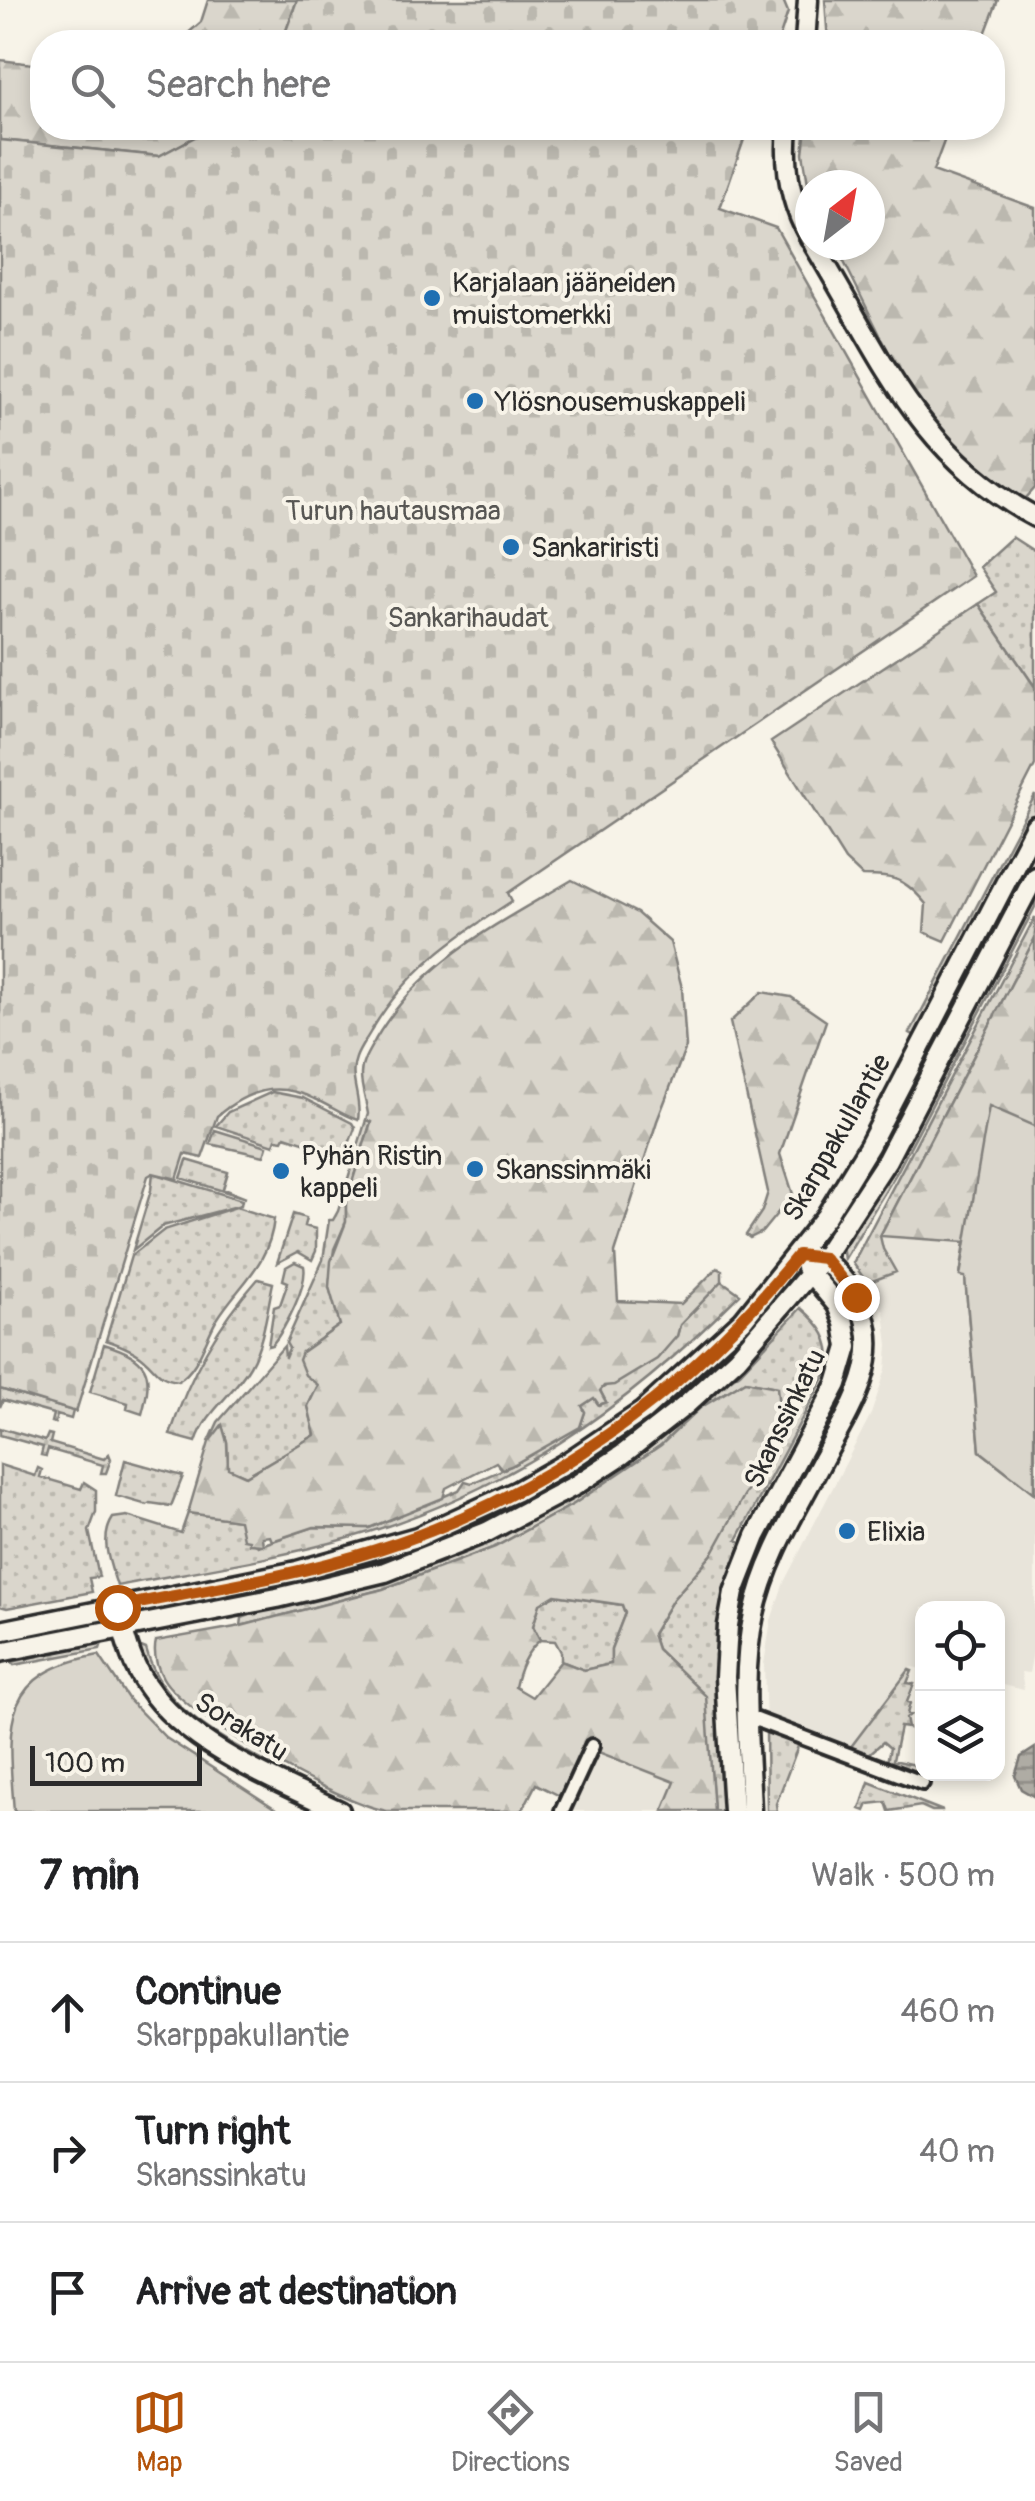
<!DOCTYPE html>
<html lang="en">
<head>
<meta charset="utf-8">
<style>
	:root { --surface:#fff; --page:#f2f2f2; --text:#202124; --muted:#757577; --line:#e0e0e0; --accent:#b45309 }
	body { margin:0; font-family:Pangolin,sans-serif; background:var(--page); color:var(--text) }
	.controls { position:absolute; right:30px; bottom:30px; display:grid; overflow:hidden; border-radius:20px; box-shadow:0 5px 15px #0003 }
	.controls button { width:90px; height:90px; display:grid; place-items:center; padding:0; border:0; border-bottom:2px solid var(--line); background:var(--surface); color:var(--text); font:50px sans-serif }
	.compass { position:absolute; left:795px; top:170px; width:90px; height:90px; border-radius:50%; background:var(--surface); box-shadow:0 5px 15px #0003; rotate:31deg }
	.scale { position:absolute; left:30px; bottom:25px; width:172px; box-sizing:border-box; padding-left:10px; border:5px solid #2b2b2b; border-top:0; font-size:28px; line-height:35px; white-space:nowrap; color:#2b2b2b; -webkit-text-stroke:8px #f7f3e8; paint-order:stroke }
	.stop { position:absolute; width:30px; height:30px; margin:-22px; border:8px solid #b45309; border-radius:50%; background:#fff }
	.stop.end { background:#b45309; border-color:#fff; box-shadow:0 2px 10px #0008 }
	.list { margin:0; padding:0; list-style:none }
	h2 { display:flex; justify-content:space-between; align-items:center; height:130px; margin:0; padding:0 40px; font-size:42px }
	h2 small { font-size:32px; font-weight:400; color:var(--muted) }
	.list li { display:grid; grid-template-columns:65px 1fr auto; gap:30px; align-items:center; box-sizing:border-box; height:140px; padding:0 40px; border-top:2px solid var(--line) }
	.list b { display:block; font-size:38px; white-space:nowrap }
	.list p { margin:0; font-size:32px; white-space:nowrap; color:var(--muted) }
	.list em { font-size:32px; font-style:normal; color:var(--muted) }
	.icon { flex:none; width:55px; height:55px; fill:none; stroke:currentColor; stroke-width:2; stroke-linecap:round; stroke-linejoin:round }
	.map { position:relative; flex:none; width:1035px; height:1811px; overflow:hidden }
	.search { position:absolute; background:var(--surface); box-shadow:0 5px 15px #0003; left:30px; right:30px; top:30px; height:110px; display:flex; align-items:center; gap:25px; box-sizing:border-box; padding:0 35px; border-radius:40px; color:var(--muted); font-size:38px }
	.sheet { height:550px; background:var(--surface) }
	nav { display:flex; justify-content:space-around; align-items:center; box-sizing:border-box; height:140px; border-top:2px solid var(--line); background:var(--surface); font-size:28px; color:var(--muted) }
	nav a { display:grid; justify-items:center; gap:5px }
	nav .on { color:var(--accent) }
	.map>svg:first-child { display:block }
	.built { fill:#e8e4da }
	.grass { fill:url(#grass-dots); stroke:#82807c; stroke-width:2.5 }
	.forest { fill:url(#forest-firs); stroke:#82807c; stroke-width:2.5; fill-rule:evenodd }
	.cemetery { fill:url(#cemetery-stones); stroke:#82807c; stroke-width:2.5 }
	.park { fill:#dad6cc; stroke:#82807c; stroke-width:2.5 }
	.water { fill:url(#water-rules); stroke:#7a7874; stroke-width:2.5 }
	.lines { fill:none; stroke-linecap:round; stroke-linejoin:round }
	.street-casing { stroke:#2b2b2b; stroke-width:20 }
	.secondary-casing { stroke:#2b2b2b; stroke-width:25 }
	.street { stroke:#f7f3e8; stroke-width:12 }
	.secondary { stroke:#f7f3e8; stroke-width:18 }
	.route { stroke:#b45309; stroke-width:12 }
	.poi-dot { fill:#1f6fb2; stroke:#f7f3e8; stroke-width:4 }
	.labels { text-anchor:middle; stroke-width:8; stroke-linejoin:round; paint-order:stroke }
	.poi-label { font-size:28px; fill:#2b2b2b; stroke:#f7f3e8; text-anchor:start }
	.park-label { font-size:28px; fill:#575653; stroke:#f7f3e8 }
	.street-label { font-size:28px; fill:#2b2b2b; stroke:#f7f3e8 }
</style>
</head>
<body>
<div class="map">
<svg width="1035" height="1811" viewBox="0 0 1035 1811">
	<defs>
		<pattern id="grass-dots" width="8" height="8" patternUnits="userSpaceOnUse" patternTransform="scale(2.5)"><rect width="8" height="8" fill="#dad6cc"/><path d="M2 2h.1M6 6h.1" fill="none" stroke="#bbb8af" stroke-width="1.8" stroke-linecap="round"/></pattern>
		<pattern id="forest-firs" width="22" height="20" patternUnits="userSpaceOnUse" patternTransform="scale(2.5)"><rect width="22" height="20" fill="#dad6cc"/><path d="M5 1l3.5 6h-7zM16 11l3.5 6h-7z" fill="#bbb8af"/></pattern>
		<pattern id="cemetery-stones" width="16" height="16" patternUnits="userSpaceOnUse" patternTransform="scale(2.5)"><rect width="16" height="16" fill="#dad6cc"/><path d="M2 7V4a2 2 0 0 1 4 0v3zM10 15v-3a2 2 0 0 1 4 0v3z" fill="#bbb8af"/></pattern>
		<pattern id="water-rules" width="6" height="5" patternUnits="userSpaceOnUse" patternTransform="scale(2.5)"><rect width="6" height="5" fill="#afaca4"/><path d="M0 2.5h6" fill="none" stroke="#8f8c86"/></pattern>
	</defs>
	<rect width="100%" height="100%" fill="#f7f3e8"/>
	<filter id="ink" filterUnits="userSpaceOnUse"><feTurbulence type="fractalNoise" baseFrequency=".01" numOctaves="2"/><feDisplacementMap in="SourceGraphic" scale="20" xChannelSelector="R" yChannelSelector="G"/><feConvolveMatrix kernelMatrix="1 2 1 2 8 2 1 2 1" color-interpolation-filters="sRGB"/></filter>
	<g filter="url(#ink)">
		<path class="built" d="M 880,1236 L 965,1242 L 960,1275 L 965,1276 L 980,1451 L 1035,1492 L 1035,1642 L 1029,1673 L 1021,1672 L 1024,1690 L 998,1684 L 998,1608 L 922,1608 L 922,1669 L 912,1667 L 842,1757 L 766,1730 L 764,1664 L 771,1620 L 784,1582 L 871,1414 L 886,1369 L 888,1345 L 884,1312 L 867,1277 Z
			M 596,1751 L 676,1782 L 663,1811 L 569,1811 Z"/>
		<path class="grass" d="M 1012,537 L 1035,552 L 1035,687 L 978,604 L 996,592 L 979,567 Z
			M 1035,795 L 1035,815 L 919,1038 L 910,1033 Z
			M 1035,840 L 1035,864 L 934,1048 L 929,1045 Z
			M 1035,889 L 1035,907 L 897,1172 L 844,1260 L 842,1243 Z
			M 1035,917 L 1035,938 L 880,1236 L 883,1249 L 896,1272 L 867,1283 L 853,1263 Z
			M 272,1092 L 303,1098 L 352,1123 L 355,1128 L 342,1163 L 326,1159 L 328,1150 L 285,1136 L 283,1140 L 276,1139 L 274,1145 L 216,1126 L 228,1112 Z
			M 366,1120 L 371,1121 L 346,1202 L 346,1222 L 334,1249 L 329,1287 L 340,1325 L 302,1352 L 318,1385 L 308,1406 L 315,1435 L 246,1476 L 228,1468 L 227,1442 L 222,1426 L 209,1442 L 218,1422 L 284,1346 L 285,1358 L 289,1348 L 286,1343 L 323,1260 L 329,1220 L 333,1220 L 338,1211 Z
			M 215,1130 L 267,1146 L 264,1156 L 210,1144 Z
			M 187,1160 L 228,1172 L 223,1189 L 246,1198 L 181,1178 Z
			M 153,1173 L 242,1200 L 241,1205 L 163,1226 L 133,1250 L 151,1190 Z
			M 236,1207 L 274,1219 C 269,1266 238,1285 216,1321 C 205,1340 198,1370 178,1381 C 157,1378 158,1371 144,1359 C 134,1350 118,1344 106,1340 L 131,1256 L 164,1230 Z
			M 293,1214 L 306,1218 L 304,1226 L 316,1229 L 316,1251 L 312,1260 L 298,1252 L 277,1263 Z
			M 295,1262 L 304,1266 C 308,1285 285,1329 272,1345 L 268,1346 L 274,1307 L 280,1305 L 288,1282 L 283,1280 L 286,1267 Z
			M 258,1279 L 273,1283 C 267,1310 264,1342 250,1366 C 234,1394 206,1411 196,1442 L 170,1435 C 189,1376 217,1325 258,1279 Z
			M 722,1281 L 740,1294 C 627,1408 505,1494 349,1538 C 274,1559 194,1571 117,1586 C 110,1564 99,1539 113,1518 L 127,1516 L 181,1533 L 188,1513 L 239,1520 L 250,1540 L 258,1546 L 314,1527 L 369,1528 L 459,1490 L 465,1481 L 472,1483 L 511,1466 L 580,1427 L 585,1412 L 581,1406 L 594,1398 L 598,1404 L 606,1402 L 600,1390 L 677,1336 L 680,1325 Z
			M 801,1308 C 821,1325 833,1340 829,1368 L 737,1540 L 743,1543 L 727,1607 L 730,1811 L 714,1811 L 705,1696 L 657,1649 L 652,1634 L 673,1599 L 712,1554 L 776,1387 L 745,1381 L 700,1408 L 661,1445 L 574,1504 L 495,1547 L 383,1589 L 241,1626 L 242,1618 L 269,1608 L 487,1540 L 740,1373 Z
			M 104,1344 C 149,1358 154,1371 142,1414 L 127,1409 L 128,1403 L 90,1392 Z
			M 0,1389 L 73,1411 L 71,1419 L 57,1415 L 55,1423 L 51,1422 L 53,1414 L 3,1400 L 0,1407 Z
			M 0,1428 L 45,1441 L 48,1434 L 52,1435 L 50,1443 L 104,1459 L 109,1454 L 111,1459 L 106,1473 L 101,1473 L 103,1465 L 48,1449 L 46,1456 L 41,1455 L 43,1447 L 0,1435 Z
			M 125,1460 L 183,1476 L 171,1506 L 150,1503 L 147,1505 L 116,1496 Z
			M 0,1465 L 35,1476 L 38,1468 L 42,1470 L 40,1477 L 81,1489 L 84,1482 L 96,1490 L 96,1512 L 89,1531 L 99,1577 L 89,1578 L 92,1592 L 7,1608 L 0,1606 Z
			M 781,1500 L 795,1506 L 757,1586 L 743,1581 Z
			M 556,1595 L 622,1605 L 625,1613 L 611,1649 L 611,1664 L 584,1670 L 561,1661 L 561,1652 L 555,1641 L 540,1640 L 533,1626 L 540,1603 Z
			M 98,1642 L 102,1643 L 100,1649 L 14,1665 L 12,1662 Z
			M 141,1647 L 146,1649 C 164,1717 235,1744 291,1776 C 244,1761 139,1703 141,1647 Z
			M 909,1670 L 912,1671 L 907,1683 L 914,1684 L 907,1702 L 910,1703 L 907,1714 L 910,1715 L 906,1718 L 908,1728 L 900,1727 L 893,1760 L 920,1766 L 919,1774 L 887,1762 L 890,1748 L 883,1742 L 868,1755 L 850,1748 Z
			M 766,1730 L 800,1741 L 776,1804 L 777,1811 L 767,1811 Z
			M 869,1782 L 943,1811 L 932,1811 L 921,1806 L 889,1811 L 886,1802 L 868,1804 L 865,1811 L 860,1809 Z"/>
		<path class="forest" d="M 208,0 L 297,0 L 282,42 L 178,42 L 201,22 Z
			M 825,0 L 998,0 L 982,42 L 828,42 Z
			M 0,60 L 42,65 L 42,128 L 212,128 L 159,156 L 0,140 Z
			M 806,128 L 949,128 L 933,171 L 1035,208 L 1035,488 L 1025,499 C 983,471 941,439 913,395 C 883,348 862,294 835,245 L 870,245 L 870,185 L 810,185 L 810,196 L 803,153 Z
			M 978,604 L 1035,687 L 1035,765 L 945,941 L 924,932 L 926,904 C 904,878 895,876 862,876 L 845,860 L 771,742 Z
			M 572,880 L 637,913 L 670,942 L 682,988 L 686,1047 L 657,1121 L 615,1253 L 618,1301 L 681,1304 L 717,1268 L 722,1270 L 722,1281 L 680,1325 L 677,1336 L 657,1359 L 614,1385 L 604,1386 L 600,1391 L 606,1402 L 599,1405 L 594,1398 L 582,1406 L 585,1412 L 580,1427 L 511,1466 L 502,1469 L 496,1462 L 446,1488 L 443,1498 L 369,1528 L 314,1527 L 272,1541 L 270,1536 L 262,1537 L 263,1545 L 249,1544 L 249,1540 L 243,1539 L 239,1520 L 188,1513 L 209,1442 L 222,1425 L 227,1442 L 228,1468 L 246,1476 L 315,1435 L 308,1406 L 318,1385 L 305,1375 L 299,1360 L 302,1352 L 340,1325 L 329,1287 L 331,1261 L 346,1222 L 346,1202 L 371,1122 L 366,1120 L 368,1114 C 366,1101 361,1088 361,1075 C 361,1062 369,1051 375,1040 C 421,961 496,925 572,880 Z
			M 1035,938 L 1035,1492 L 1034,1493 L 980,1451 L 965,1277 L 960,1276 L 965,1242 L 880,1236 Z
			M 762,992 L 791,997 L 826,1021 L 780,1154 L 793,1194 L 762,1232 L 750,1238 L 746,1235 L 762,1211 L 768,1192 L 730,1022 Z
			M 745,1381 L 777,1387 L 780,1419 L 767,1454 L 712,1554 L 673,1599 L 652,1634 L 657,1649 L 706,1696 L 714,1811 L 663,1811 L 675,1782 L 586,1747 L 564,1798 L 536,1784 L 523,1809 L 519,1811 C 481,1811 424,1811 387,1811 C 342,1804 185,1717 163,1678 C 157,1667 153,1653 156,1641 L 241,1626 L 383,1589 L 495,1547 L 574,1504 L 661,1445 L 700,1408 ZM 555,1595 L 622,1605 L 625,1613 L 611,1649 L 611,1664 L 584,1670 L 561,1661 L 532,1697 L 515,1687 C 519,1669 525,1653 540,1640 L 533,1626 L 540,1604 Z"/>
		<path class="cemetery" d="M 297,0 L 783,0 L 788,12 L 778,42 L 282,42 Z
			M 212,128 L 748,128 L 720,208 L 776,228 L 973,576 L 508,893 L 512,901 C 452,940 408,969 371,1031 C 366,1040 359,1049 356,1058 C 348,1078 362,1099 358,1120 C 343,1116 329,1105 314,1099 C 277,1081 248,1090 217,1116 L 202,1158 L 185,1154 L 177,1179 L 153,1173 L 148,1176 L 76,1412 L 0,1389 L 0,140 L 159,156 Z"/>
		<path class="park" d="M 989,1106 L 1035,1126 L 1034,1493 L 980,1451 L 965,1277 L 960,1276 Z
			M 99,1655 L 129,1700 L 166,1738 L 279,1811 L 14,1811 C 7,1723 0,1673 99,1655 Z"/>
		<path class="water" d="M 1035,1748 L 1035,1797 L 1021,1789 L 1015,1776 L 1021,1757 Z"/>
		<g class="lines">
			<defs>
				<path id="street" d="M 749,1717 L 922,1783
					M 562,1811 L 592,1746"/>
				<path id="secondary" d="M 805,42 L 808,0
					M 788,128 C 784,168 790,203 810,238
					M 814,245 C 880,353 917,454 1035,517
					M 121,1622 C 127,1645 133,1667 147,1686 C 186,1745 278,1782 340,1811
					M 0,1631 L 297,1571 L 417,1537 L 517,1491 L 566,1463 L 643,1411 L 743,1320 L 826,1216 L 869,1146 L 1035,826
					M 0,1652 L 277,1598 L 385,1572 L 487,1532 L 576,1485 L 622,1455 L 687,1404 L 737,1358 L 823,1258 L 887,1160 L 1035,876
					M 733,1811 L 725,1677 L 728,1625 L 734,1592 L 756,1536 L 837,1384 L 848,1347 L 844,1323 L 837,1305 L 806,1268
					M 751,1811 C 749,1747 740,1676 754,1614 C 765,1560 797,1509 822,1461 C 846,1416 882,1366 863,1313 C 856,1291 839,1275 823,1258 L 813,1257"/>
			</defs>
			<use href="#street" class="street-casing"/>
			<use href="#secondary" class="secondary-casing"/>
			<use href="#street" class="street"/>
			<use href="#secondary" class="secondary"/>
		</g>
	</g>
	<g class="lines" filter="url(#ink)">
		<path class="route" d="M 117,1607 C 203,1590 292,1577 376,1550 C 545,1497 688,1392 798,1255 L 824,1258 L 856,1297"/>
	</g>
	<g class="poi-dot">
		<circle cx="432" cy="298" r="10"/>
		<circle cx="475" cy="401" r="10"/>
		<circle cx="511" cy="547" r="10"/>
		<circle cx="475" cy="1169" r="10"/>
		<circle cx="281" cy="1171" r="10"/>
		<circle cx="847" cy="1531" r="10"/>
	</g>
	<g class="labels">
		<g class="poi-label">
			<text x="452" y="292">Karjalaan jääneiden<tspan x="452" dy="32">muistomerkki</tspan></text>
			<text x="495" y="411">Ylösnousemuskappeli</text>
			<text x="531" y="557">Sankariristi</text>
			<text x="301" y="1165">Pyhän Ristin<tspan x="301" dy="32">kappeli</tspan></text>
			<text x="495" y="1179">Skanssinmäki</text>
			<text x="867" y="1541">Elixia</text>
		</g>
		<g class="park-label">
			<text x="393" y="520">Turun hautausmaa</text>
			<text x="468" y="627">Sankarihaudat</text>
		</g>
		<g class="street-label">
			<text transform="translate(836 1137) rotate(-60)" y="10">Skarppakullantie</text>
			<text transform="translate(784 1418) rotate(-64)" y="10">Skanssinkatu</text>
			<text transform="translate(242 1726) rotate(32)" y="10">Sorakatu</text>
		</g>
	</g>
</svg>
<div class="controls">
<button><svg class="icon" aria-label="locate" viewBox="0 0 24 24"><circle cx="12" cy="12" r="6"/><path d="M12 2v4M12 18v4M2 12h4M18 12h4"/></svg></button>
<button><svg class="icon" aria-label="layers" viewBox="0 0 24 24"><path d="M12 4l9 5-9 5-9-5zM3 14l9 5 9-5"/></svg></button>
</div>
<svg class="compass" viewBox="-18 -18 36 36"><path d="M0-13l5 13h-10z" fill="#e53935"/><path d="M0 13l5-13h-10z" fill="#757577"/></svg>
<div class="scale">100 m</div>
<div class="stop" style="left:117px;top:1607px"></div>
<div class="stop end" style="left:856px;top:1297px"></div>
<div class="search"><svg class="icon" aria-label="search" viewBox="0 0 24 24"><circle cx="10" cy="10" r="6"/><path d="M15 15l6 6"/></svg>Search here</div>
</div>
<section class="sheet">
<h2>7 min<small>Walk · 500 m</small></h2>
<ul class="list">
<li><svg class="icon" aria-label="ahead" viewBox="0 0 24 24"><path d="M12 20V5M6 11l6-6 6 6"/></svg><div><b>Continue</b><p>Skarppakullantie</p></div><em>460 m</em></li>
<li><svg class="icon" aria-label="right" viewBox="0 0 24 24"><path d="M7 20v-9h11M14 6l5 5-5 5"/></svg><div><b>Turn right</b><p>Skanssinkatu</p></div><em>40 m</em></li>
<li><svg class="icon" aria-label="arrive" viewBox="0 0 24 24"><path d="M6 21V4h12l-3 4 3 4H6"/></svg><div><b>Arrive at destination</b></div></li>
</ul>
</section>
<nav>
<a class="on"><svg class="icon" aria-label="map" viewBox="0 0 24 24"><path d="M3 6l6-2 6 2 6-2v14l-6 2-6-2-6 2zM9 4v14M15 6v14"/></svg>Map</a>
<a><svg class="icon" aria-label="directions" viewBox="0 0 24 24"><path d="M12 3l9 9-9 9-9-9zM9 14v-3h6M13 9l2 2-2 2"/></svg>Directions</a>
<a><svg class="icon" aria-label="saved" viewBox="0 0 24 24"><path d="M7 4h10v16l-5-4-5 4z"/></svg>Saved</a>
</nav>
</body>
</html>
